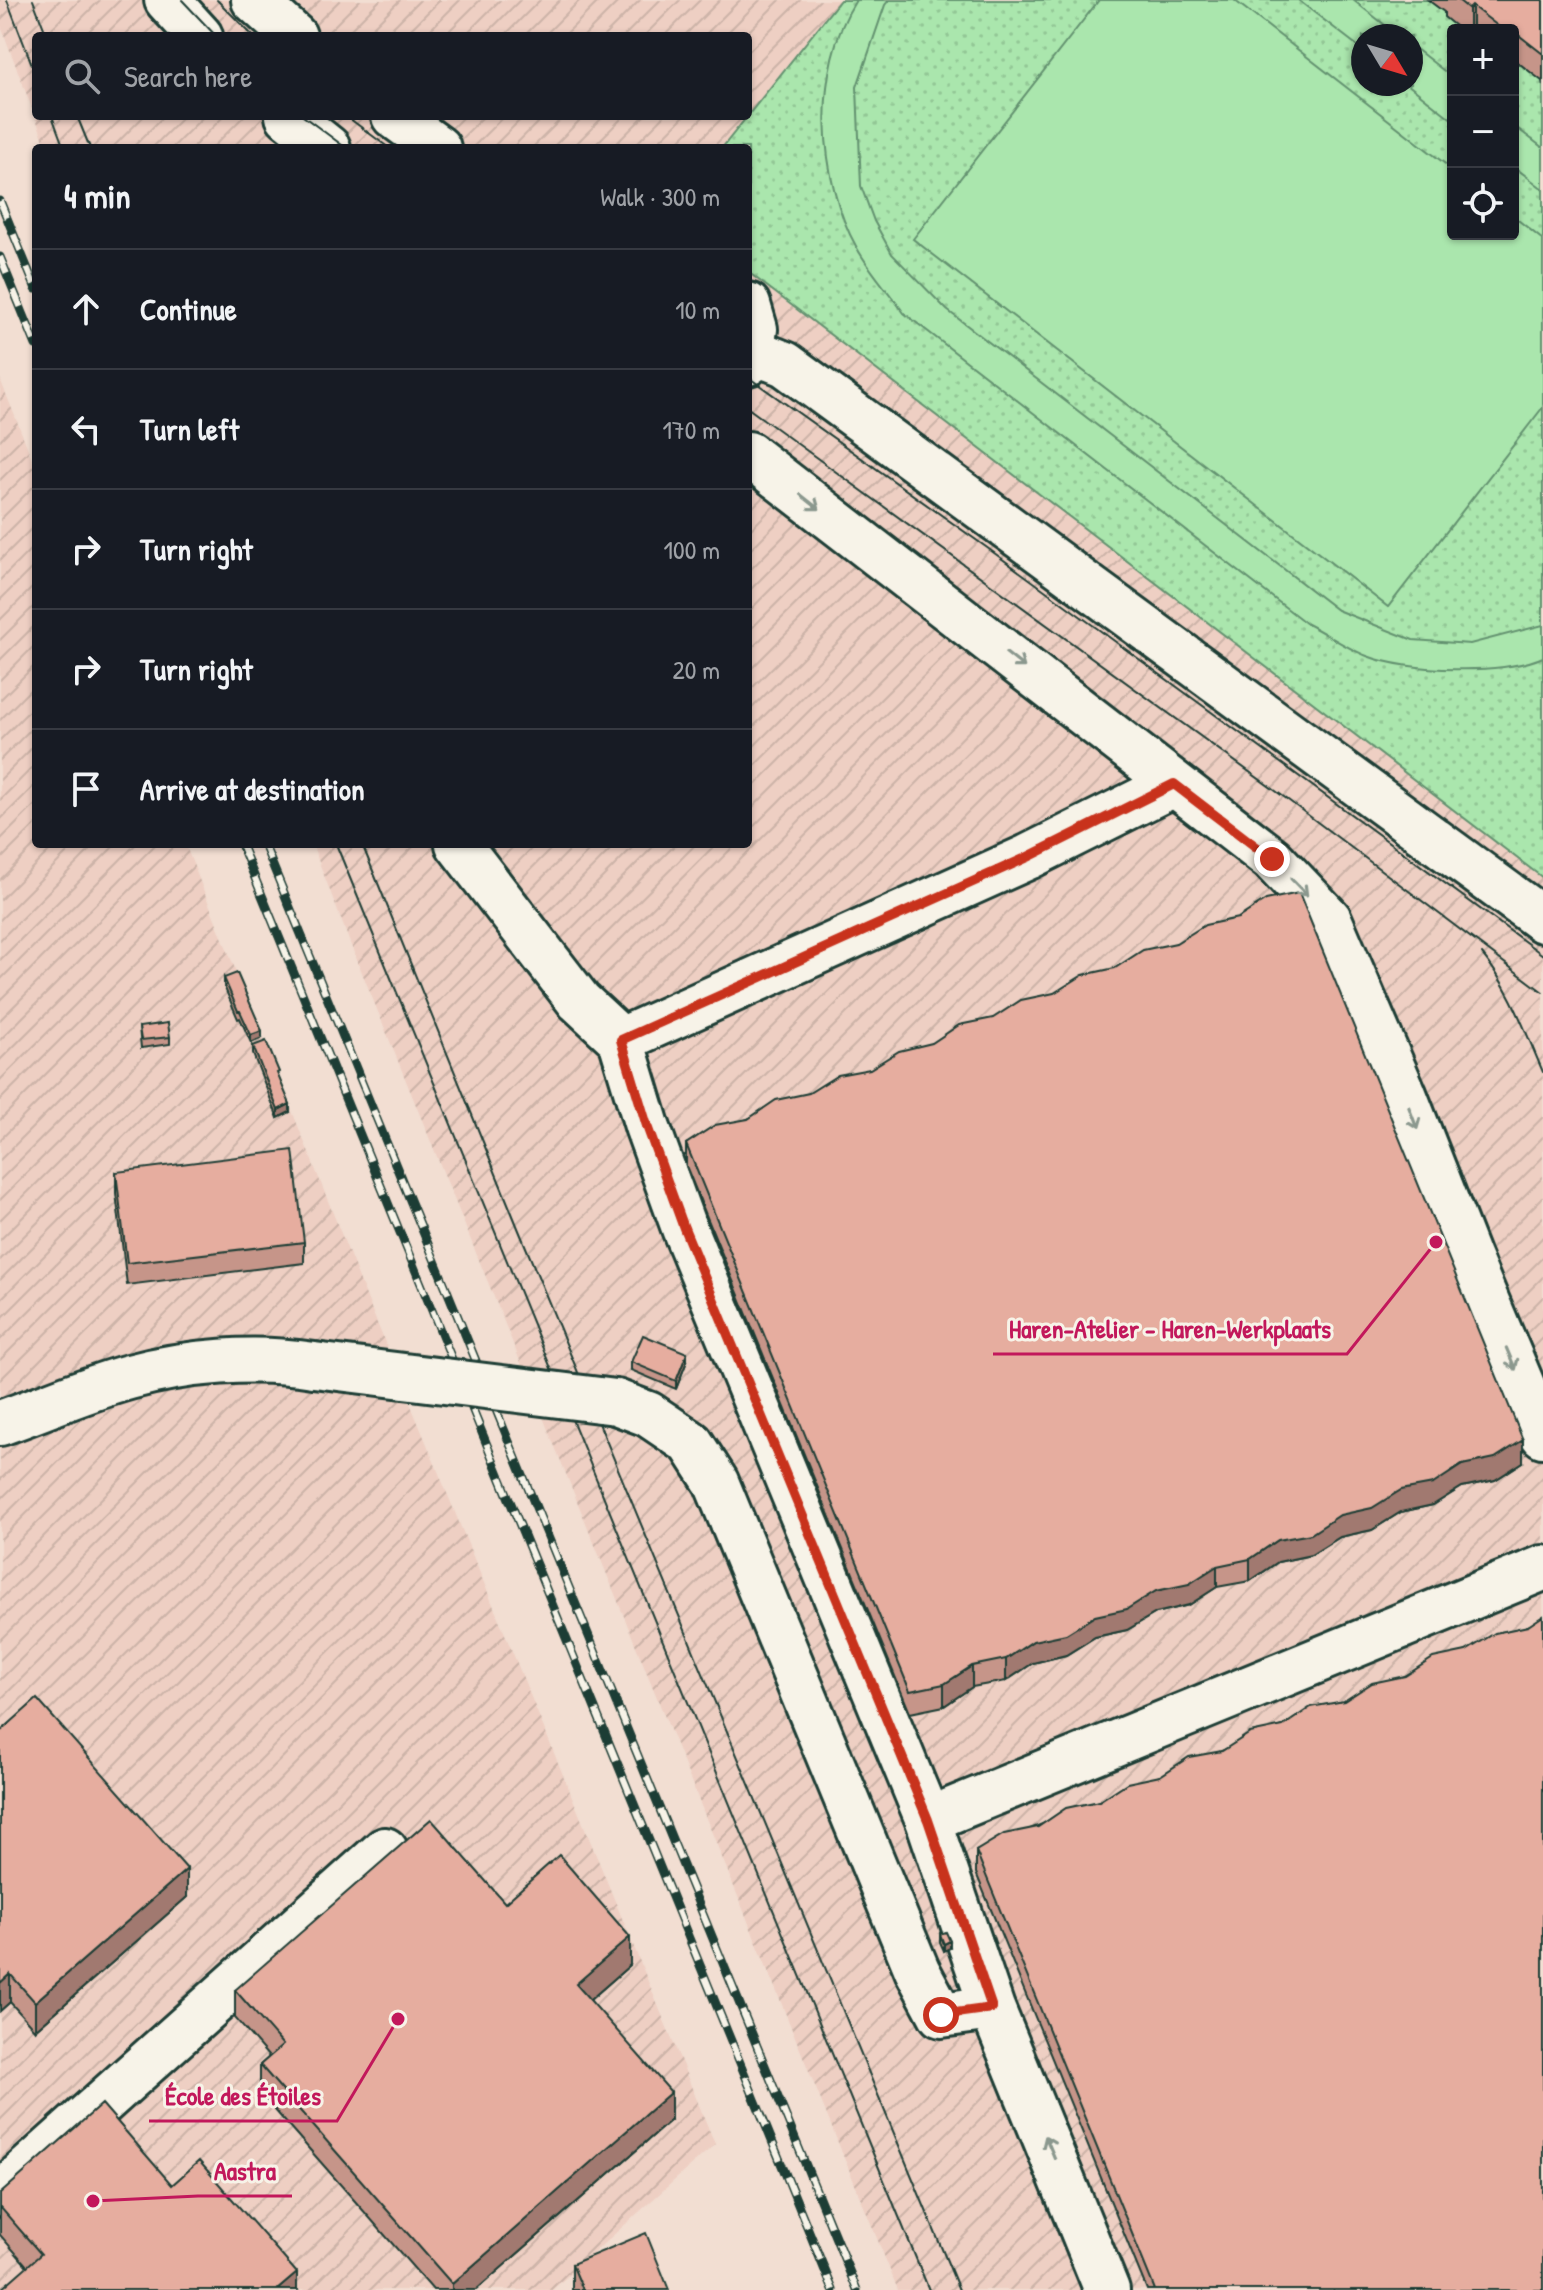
<!DOCTYPE html>
<html lang="en">
<head>
<meta charset="utf-8">
<style>
	:root { --surface:#171b24; --page:#20242c; --text:#f1f3f6; --muted:#9ea1a6; --line:#363941 }
	body { margin:0; font-family:"Patrick Hand",sans-serif; background:var(--page); color:var(--text) }
	.controls { position:absolute; right:24px; top:24px; display:grid; overflow:hidden; border-radius:8px; box-shadow:0 2px 6px #0004 }
	.controls button { width:72px; height:72px; display:grid; place-items:center; padding:0; border:0; border-bottom:2px solid var(--line); background:var(--surface); color:var(--text); font:40px sans-serif }
	.compass { position:absolute; left:1351px; top:24px; width:72px; height:72px; border-radius:50%; background:var(--surface); box-shadow:0 2px 6px #0004; rotate:128deg }
	.stop { position:absolute; width:24px; height:24px; margin:-18px; border:6px solid #c8321e; border-radius:50%; background:#fff }
	.stop.end { background:#c8321e; border-color:#fff; box-shadow:0 2px 8px #0008 }
	.list { margin:0; padding:0; list-style:none }
	h2 { display:flex; justify-content:space-between; align-items:center; height:104px; margin:0; padding:0 32px; font-size:34px }
	h2 small { font-size:26px; font-weight:400; color:var(--muted) }
	.list li { display:grid; grid-template-columns:52px 1fr auto; gap:24px; align-items:center; box-sizing:border-box; height:120px; padding:0 32px; border-top:2px solid var(--line) }
	.list b { display:block; font-size:30px; white-space:nowrap }
	.list em { font-size:26px; font-style:normal; color:var(--muted) }
	.icon { flex:none; width:44px; height:44px; fill:none; stroke:currentColor; stroke-width:2; stroke-linecap:round; stroke-linejoin:round }
	.map { position:relative; flex:none; width:1543px; height:2290px; overflow:hidden }
	.search { position:absolute; background:var(--surface); box-shadow:0 2px 6px #0004; left:32px; top:32px; width:720px; height:88px; display:flex; align-items:center; gap:20px; box-sizing:border-box; padding:0 28px; border-radius:8px; color:var(--muted); font-size:30px }
	.panel { position:absolute; background:var(--surface); box-shadow:0 2px 6px #0004; left:32px; top:144px; width:720px; height:704px; border-radius:8px }
	.map>svg:first-child { display:block }
	.industrial { fill:url(#industrial-furrows); fill-rule:evenodd }
	.grass { fill:url(#grass-dots); stroke:#649270; stroke-width:2; fill-rule:evenodd }
	.pitch { fill:#aae6ad; stroke:#649270; stroke-width:2 }
	.lines { fill:none; stroke-linecap:round; stroke-linejoin:round }
	.minor-casing { stroke:#1f3d34; stroke-width:50 }
	.minor { stroke:#f7f3e8; stroke-width:44 }
	.tram { stroke:#1f3d34; stroke-width:2 }
	.rail-casing { stroke:#1f3d34; stroke-width:9 }
	.rail { stroke:#f7f3e8; stroke-width:6; stroke-dasharray:18; stroke-linecap:butt }
	.minor-bridge-casing { stroke:#1f3d34; stroke-width:50; stroke-linecap:butt }
	.minor-bridge { stroke:#f7f3e8; stroke-width:44 }
	.wall { fill:#c69589; stroke:#1f3d34; stroke-width:2 }
	.shaded-wall { fill:#a1796f; stroke:#1f3d34; stroke-width:2 }
	.building { fill:#e6ad9f; stroke:#1f3d34; stroke-width:2 }
	.oneway { stroke:#8b988e }
	.route { stroke:#c8321e; stroke-width:10 }
	.leader { fill:none; stroke:#c2185b; stroke-width:3 }
	.callout-dot { fill:#c2185b; stroke:#f7f3e8; stroke-width:3 }
	.callout-label { font-size:26px; text-anchor:middle; font-weight:bold; fill:#c2185b; stroke:#f7f3e8; stroke-width:6; stroke-linejoin:round; paint-order:stroke }
</style>
</head>
<body>
<div class="map">
<svg width="1543" height="2290" viewBox="0 0 1543 2290">
	<defs>
		<pattern id="industrial-furrows" width="10" height="10" patternUnits="userSpaceOnUse" patternTransform="scale(2)"><rect width="10" height="10" fill="#eecfc3"/><path d="M-1 1l2-2M0 10L10 0M9 11l2-2" fill="none" stroke="#ccb3a8"/></pattern>
		<pattern id="grass-dots" width="8" height="8" patternUnits="userSpaceOnUse" patternTransform="scale(2)"><rect width="8" height="8" fill="#aae6ad"/><path d="M2 2h.1M6 6h.1" fill="none" stroke="#92c695" stroke-width="1.8" stroke-linecap="round"/></pattern>
	</defs>
	<rect width="100%" height="100%" fill="#f2ded2"/>
	<filter id="ink" filterUnits="userSpaceOnUse"><feTurbulence type="fractalNoise" baseFrequency=".0125" numOctaves="2"/><feDisplacementMap in="SourceGraphic" scale="16" xChannelSelector="R" yChannelSelector="G"/><feConvolveMatrix kernelMatrix="1 2 1 2 8 2 1 2 1" color-interpolation-filters="sRGB"/></filter>
	<g filter="url(#ink)">
		<path class="industrial" d="M 0,0 L 1543,0 L 1543,2290 L 898,2290 L 350,943 L 312,844 L 748,844 L 748,148 L 47,148 L 0,24 ZM 1453,30 L 1513,30 L 1513,234 L 1453,234 ZM 36,36 L 748,36 L 748,116 L 36,116 ZM 1363,36 L 1411,36 L 1411,84 L 1363,84 Z
			M 0,379 L 36,469 L 36,844 L 185,844 L 377,1323 L 715,2144 L 552,2290 L 0,2290 Z"/>
		<path class="grass" d="M 840,0 L 1543,0 L 1543,878 L 748,272 L 748,148 L 722,148 ZM 1453,30 L 1513,30 L 1513,234 L 1453,234 ZM 1363,36 L 1411,36 L 1411,84 L 1363,84 Z"/>
		<path class="pitch" d="M 856,0 L 889,0 L 885,5 L 857,87 L 861,186 L 874,221 L 892,254 L 947,310 L 1337,610 L 1413,640 L 1470,644 L 1543,625 L 1543,657 C 1503,675 1408,672 1367,656 C 1346,648 1327,634 1307,624 L 904,313 C 888,291 869,270 857,248 C 818,179 812,68 856,0 Z
			M 1099,0 L 1234,0 L 1453,170 L 1453,234 L 1513,234 L 1513,216 L 1543,240 L 1543,407 L 1388,607 L 913,239 Z
			M 1298,0 L 1353,0 L 1399,36 L 1363,36 L 1363,50 Z
			M 1411,45 L 1453,78 L 1453,120 L 1407,84 L 1411,84 Z
			M 1513,125 L 1543,148 L 1543,189 L 1513,166 Z"/>
		<g class="lines">
			<defs>
				<path id="minor" d="M 167,0 L 200,36
					M 254,0 L 294,36
					M 288,116 L 328,148
					M 394,116 L 438,148
					M 748,305 L 755,329 L 748,363
					M 752,351 L 785,364 L 1543,920
					M 748,454 L 1272,859 L 1329,919 L 1404,1094 L 1468,1257 L 1543,1435
					M 458,844 L 579,1001 L 621,1040 L 647,1126 L 684,1228 L 928,1820 L 992,2008 L 1107,2290
					M 621,1040 L 1028,857 L 1174,784
					M 616,1402 L 648,1414 L 691,1443 L 716,1482 L 917,1970 L 941,2015 L 992,2008
					M 0,1423 C 43,1408 85,1389 129,1377 C 187,1361 255,1356 314,1365
					M 928,1820 L 1543,1568
					M 0,2194 L 385,1850"/>
			</defs>
			<use href="#minor" class="minor-casing"/>
			<use href="#minor" class="minor"/>
			<path class="tram" d="M 7,0 L 36,75
				M 33,0 L 47,36
				M 182,0 L 216,36
				M 217,0 L 253,36
				M 52,116 L 64,148
				M 77,116 L 90,148
				M 303,116 L 346,148
				M 346,116 L 389,148
				M 748,377 L 986,547 L 1543,955
				M 748,408 L 1284,797 L 1543,992
				M 336,844 L 929,2290
				M 362,844 L 518,1228 L 959,2290
				M 1482,954 C 1511,989 1525,1031 1543,1072"/>
			<defs>
				<path id="rail" d="M 0,201 L 36,289
					M 0,257 L 36,345
					M 241,844 L 833,2290
					M 264,844 L 857,2290"/>
			</defs>
			<use href="#rail" class="rail-casing"/>
			<use href="#rail" class="rail"/>
			<defs>
				<path id="minor-bridge" d="M 314,1365 L 616,1402"/>
			</defs>
			<use href="#minor-bridge" class="minor-bridge-casing"/>
			<use href="#minor-bridge" class="minor-bridge"/>
		</g>
		<path class="wall" d="M 1428,0 L 1543,0 L 1543,86 L 1542,81 L 1516,61 L 1513,66 L 1513,30 L 1460,30 L 1444,17 L 1444,12 Z
			M 224,978 L 262,1038 L 251,1043 L 240,1018 L 238,1019 L 224,986 Z
			M 139,1027 L 170,1037 L 170,1044 L 141,1048 Z
			M 253,1046 L 290,1112 L 278,1118 L 253,1054 Z
			M 870,1069 L 1523,1462 L 1495,1480 L 1462,1487 L 1433,1505 L 1401,1512 L 1372,1530 L 1340,1537 L 1311,1555 L 1278,1562 L 1250,1581 L 1217,1587 L 1189,1605 L 1156,1613 L 1127,1630 L 1095,1637 L 1066,1655 L 1033,1663 L 1006,1681 L 972,1687 L 944,1706 L 910,1713 L 686,1166 L 686,1144 Z
			M 116,1172 L 304,1242 L 304,1263 L 127,1285 L 116,1193 Z
			M 687,1361 L 676,1389 L 631,1370 L 631,1362 Z
			M 1528,1626 L 1543,2290 L 1147,2290 L 976,1873 L 976,1851 Z
			M 0,1732 L 187,1897 L 35,2030 L 10,2002 L 0,2011 Z
			M 505,1903 L 630,1965 L 590,2000 L 671,2120 L 476,2290 L 433,2290 L 260,2093 L 260,2065 L 269,2057 L 235,2018 L 235,1990 Z
			M 940,1934 L 950,1948 L 944,1951 L 940,1942 Z
			M 172,2185 L 297,2290 L 27,2266 L 0,2235 L 0,2194 Z
			M 572,2264 L 669,2290 L 572,2290 Z"/>
		<path class="shaded-wall" d="M 1472,6 L 1472,30 L 1469,30 L 1469,9 Z
			M 1516,33 L 1516,61 L 1513,66 L 1513,38 Z
			M 262,1031 L 262,1038 L 251,1043 L 251,1035 Z
			M 290,1104 L 290,1112 L 278,1118 L 278,1110 Z
			M 687,1353 L 687,1361 L 676,1389 L 676,1381 Z
			M 1523,1440 L 1523,1462 L 1495,1480 L 1462,1487 L 1433,1505 L 1401,1512 L 1372,1530 L 1340,1537 L 1311,1555 L 1278,1562 L 1250,1581 L 1250,1559 L 1278,1540 Z
			M 1217,1566 L 1217,1587 L 1189,1605 L 1156,1613 L 1127,1630 L 1095,1637 L 1066,1655 L 1033,1663 L 1006,1681 L 1006,1659 L 1033,1641 Z
			M 972,1666 L 972,1687 L 944,1706 L 944,1684 Z
			M 187,1869 L 187,1897 L 35,2030 L 35,2002 Z
			M 630,1937 L 630,1965 L 576,2012 L 576,1984 Z
			M 950,1941 L 950,1948 L 944,1951 L 944,1944 Z
			M 10,1974 L 10,2002 L 0,2011 L 0,1983 Z
			M 671,2092 L 671,2120 L 476,2290 L 452,2290 L 452,2284 Z
			M 297,2273 L 297,2290 L 277,2290 Z"/>
		<path class="building" d="M 1458,0 L 1543,0 L 1543,54 L 1516,33 L 1513,38 L 1513,30 L 1503,30 L 1472,6 L 1469,9 Z
			M 1299,893 L 1523,1440 L 1495,1458 L 1462,1465 L 1433,1484 L 1401,1490 L 1372,1508 L 1340,1515 L 1311,1534 L 1278,1540 L 1250,1559 L 1217,1566 L 1189,1584 L 1156,1591 L 1127,1609 L 1095,1616 L 1066,1634 L 1033,1641 L 1006,1659 L 972,1666 L 944,1684 L 910,1691 L 686,1144 L 715,1125 L 748,1119 L 776,1100 L 809,1093 L 838,1075 L 870,1069 L 899,1051 L 932,1043 L 959,1025 L 993,1018 L 1021,1000 L 1054,993 L 1083,975 L 1115,968 L 1143,950 L 1176,943 L 1205,925 L 1238,918 L 1266,900 Z
			M 237,973 L 262,1031 L 251,1035 L 240,1011 L 238,1011 L 224,978 Z
			M 168,1023 L 170,1037 L 141,1040 L 139,1027 Z
			M 266,1041 L 279,1072 L 277,1073 L 290,1104 L 278,1110 L 253,1046 Z
			M 293,1150 L 304,1242 L 127,1263 L 116,1172 Z
			M 643,1335 L 687,1353 L 676,1381 L 631,1362 Z
			M 1543,1616 L 1543,2290 L 1155,2290 L 976,1851 L 1004,1834 L 1038,1827 L 1066,1808 L 1099,1801 L 1127,1783 L 1160,1776 L 1189,1757 L 1222,1751 L 1250,1733 L 1283,1726 L 1311,1707 L 1344,1701 L 1372,1683 L 1405,1676 L 1433,1658 L 1466,1651 L 1495,1633 L 1528,1626 Z
			M 37,1699 L 187,1869 L 35,2002 L 10,1974 L 0,1983 L 0,1732 Z
			M 431,1819 L 505,1903 L 559,1855 L 630,1937 L 576,1984 L 671,2092 L 452,2284 L 260,2065 L 283,2045 L 235,1990 Z
			M 946,1932 L 950,1941 L 944,1944 L 940,1934 Z
			M 102,2104 L 172,2185 L 199,2161 L 297,2273 L 277,2290 L 0,2290 L 41,2254 L 0,2207 L 0,2194 Z
			M 646,2233 L 669,2290 L 583,2290 L 572,2264 Z"/>
		<defs><path id="oneway-shaft" d="M-6 0H5M1.5-3L5.5 0L1.5 3" fill="none" stroke-width="1.6" stroke-linecap="round" stroke-linejoin="round" transform="scale(2)"/></defs>
		<g class="oneway">
			<use href="#oneway-shaft" transform="translate(810 502) rotate(38)"/>
			<use href="#oneway-shaft" transform="translate(1015 660) rotate(38)"/>
			<use href="#oneway-shaft" transform="translate(1299 887) rotate(46)"/>
			<use href="#oneway-shaft" transform="translate(1413 1118) rotate(69)"/>
			<use href="#oneway-shaft" transform="translate(1511 1359) rotate(67)"/>
			<use href="#oneway-shaft" transform="translate(1050 2147) rotate(-113)"/>
		</g>
	</g>
	<g class="lines" filter="url(#ink)">
		<path class="route" d="M 941,2015 L 992,2008 L 928,1820 L 684,1228 L 647,1126 L 621,1040 L 1028,857 L 1174,784 L 1272,859"/>
	</g>
	<path class="leader" d="M1436 1242L1347 1354H993M398 2019L337 2121H149M93 2201L198 2196H292"/>
	<g class="callout-dot">
		<circle cx="1436" cy="1242" r="8"/>
		<circle cx="398" cy="2019" r="8"/>
		<circle cx="93" cy="2201" r="8"/>
	</g>
	<g class="callout-label">
		<text x="1170" y="1338">Haren-Atelier - Haren-Werkplaats</text>
		<text x="243" y="2105">École des Étoiles</text>
		<text x="245" y="2180">Aastra</text>
	</g>
</svg>
<div class="controls">
<button>+</button>
<button>−</button>
<button><svg class="icon" aria-label="locate" viewBox="0 0 24 24"><circle cx="12" cy="12" r="6"/><path d="M12 2v4M12 18v4M2 12h4M18 12h4"/></svg></button>
</div>
<svg class="compass" viewBox="-18 -18 36 36"><path d="M0-13l5 13h-10z" fill="#e53935"/><path d="M0 13l5-13h-10z" fill="#9ea1a6"/></svg>
<div class="stop" style="left:941px;top:2015px"></div>
<div class="stop end" style="left:1272px;top:859px"></div>
<div class="search"><svg class="icon" aria-label="search" viewBox="0 0 24 24"><circle cx="10" cy="10" r="6"/><path d="M15 15l6 6"/></svg>Search here</div>
<section class="panel">
<h2>4 min<small>Walk · 300 m</small></h2>
<ul class="list">
<li><svg class="icon" aria-label="ahead" viewBox="0 0 24 24"><path d="M12 20V5M6 11l6-6 6 6"/></svg><div><b>Continue</b></div><em>10 m</em></li>
<li><svg class="icon" aria-label="left" viewBox="0 0 24 24"><path d="M17 20v-9H6M10 6l-5 5 5 5"/></svg><div><b>Turn left</b></div><em>170 m</em></li>
<li><svg class="icon" aria-label="right" viewBox="0 0 24 24"><path d="M7 20v-9h11M14 6l5 5-5 5"/></svg><div><b>Turn right</b></div><em>100 m</em></li>
<li><svg class="icon" aria-label="right" viewBox="0 0 24 24"><path d="M7 20v-9h11M14 6l5 5-5 5"/></svg><div><b>Turn right</b></div><em>20 m</em></li>
<li><svg class="icon" aria-label="arrive" viewBox="0 0 24 24"><path d="M6 21V4h12l-3 4 3 4H6"/></svg><div><b>Arrive at destination</b></div></li>
</ul>
</section>
</div>
</body>
</html>
